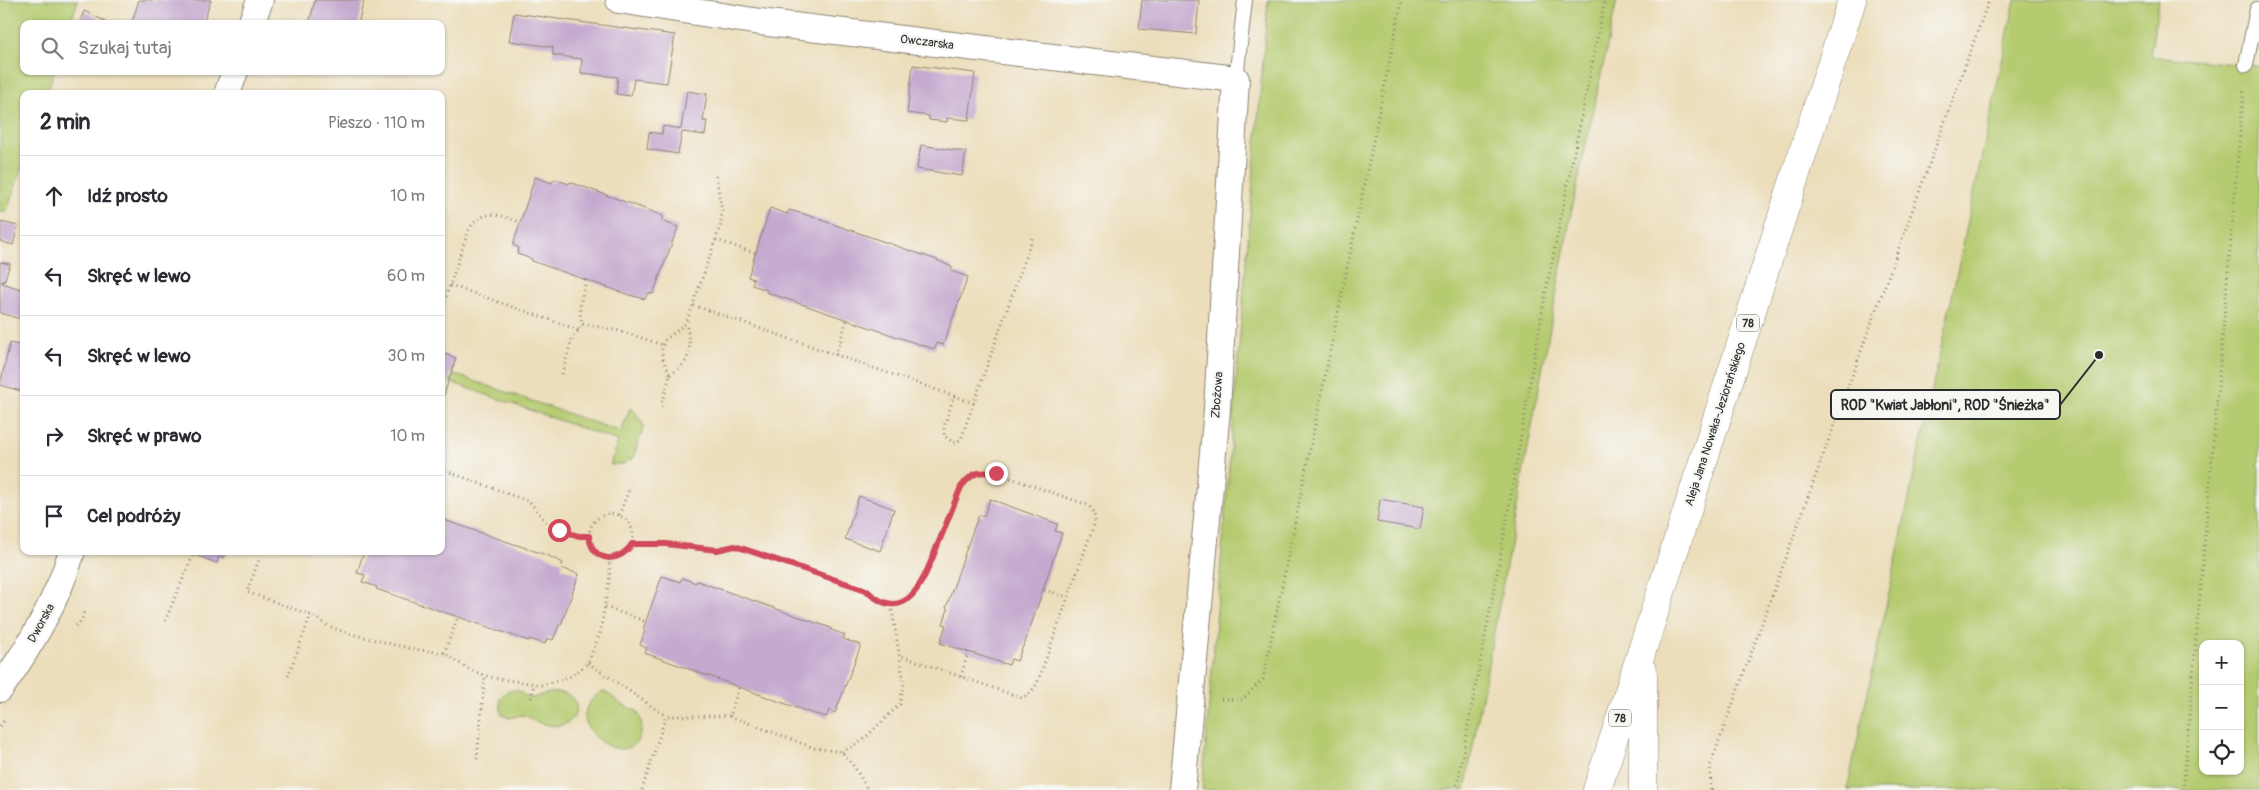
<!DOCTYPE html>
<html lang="pl">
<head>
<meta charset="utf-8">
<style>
	:root { --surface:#fff; --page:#f7f7f7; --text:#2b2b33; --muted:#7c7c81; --line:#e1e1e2 }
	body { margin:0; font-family:Pangolin,sans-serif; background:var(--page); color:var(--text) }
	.controls { position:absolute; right:15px; bottom:15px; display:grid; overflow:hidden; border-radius:10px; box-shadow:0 1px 4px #0004 }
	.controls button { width:45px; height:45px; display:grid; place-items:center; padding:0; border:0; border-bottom:1px solid var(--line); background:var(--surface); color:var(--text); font:25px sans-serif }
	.stop { position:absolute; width:15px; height:15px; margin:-11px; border:4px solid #d1495b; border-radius:50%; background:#fff }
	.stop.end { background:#d1495b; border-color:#fff; box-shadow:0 1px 5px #0008 }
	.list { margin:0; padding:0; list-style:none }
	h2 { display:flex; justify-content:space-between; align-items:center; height:65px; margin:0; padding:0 20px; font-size:21px }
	h2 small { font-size:16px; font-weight:400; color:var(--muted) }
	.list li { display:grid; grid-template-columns:32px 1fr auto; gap:15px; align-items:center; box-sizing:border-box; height:80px; padding:0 20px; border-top:1px solid var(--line) }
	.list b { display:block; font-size:19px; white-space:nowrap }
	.list em { font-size:16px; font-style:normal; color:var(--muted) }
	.icon { flex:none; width:28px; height:28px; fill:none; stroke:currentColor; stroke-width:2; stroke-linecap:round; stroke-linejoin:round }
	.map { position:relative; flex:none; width:2259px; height:790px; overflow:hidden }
	.search { position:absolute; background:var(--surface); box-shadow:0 1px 4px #0004; left:20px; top:20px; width:425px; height:55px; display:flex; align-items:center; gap:12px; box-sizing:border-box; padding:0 18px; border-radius:10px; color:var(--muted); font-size:19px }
	.panel { position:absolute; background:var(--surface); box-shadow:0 1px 4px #0004; left:20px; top:90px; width:425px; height:465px; border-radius:10px }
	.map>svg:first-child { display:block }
	.green { fill:#b5cb6f; stroke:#707b4d; fill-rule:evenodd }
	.building { fill:#c5a9cf }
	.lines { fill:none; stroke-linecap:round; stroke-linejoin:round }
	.lane-casing { stroke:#8c8473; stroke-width:16 }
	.street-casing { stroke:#8c8473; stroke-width:28 }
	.primary-casing { stroke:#8c8473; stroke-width:29 }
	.path { stroke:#8c8473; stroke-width:3; stroke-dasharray:1 4; stroke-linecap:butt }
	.lane { stroke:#fff; stroke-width:14 }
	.street { stroke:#fff; stroke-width:26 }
	.primary { stroke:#fff; stroke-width:28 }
	.route { stroke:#d1495b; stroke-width:6 }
	.labels { text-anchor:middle; stroke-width:4.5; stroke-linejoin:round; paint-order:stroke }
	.shield { fill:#f6f6f2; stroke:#686867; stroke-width:1 }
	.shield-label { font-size:11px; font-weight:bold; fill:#2b2b2b }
	.street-label { font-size:12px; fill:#2b2b2b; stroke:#f6f6f2 }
	.leader { fill:none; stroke:#2b2b2b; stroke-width:2 }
	.callout-dot { fill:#2b2b2b; stroke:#f6f6f2; stroke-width:2 }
	.callout { fill:#f6f6f2; stroke:#2b2b2b; stroke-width:2 }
	.callout-label { font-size:14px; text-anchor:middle; font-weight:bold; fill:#2b2b2b }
</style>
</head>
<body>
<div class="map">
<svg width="2259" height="790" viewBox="0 0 2259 790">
	<rect width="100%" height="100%" fill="#f6f6f2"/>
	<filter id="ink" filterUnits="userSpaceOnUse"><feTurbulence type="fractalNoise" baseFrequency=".02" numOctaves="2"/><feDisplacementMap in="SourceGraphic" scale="10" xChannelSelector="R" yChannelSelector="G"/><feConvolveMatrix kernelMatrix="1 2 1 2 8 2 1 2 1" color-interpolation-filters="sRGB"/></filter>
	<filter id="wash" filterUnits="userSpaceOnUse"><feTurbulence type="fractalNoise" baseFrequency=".0096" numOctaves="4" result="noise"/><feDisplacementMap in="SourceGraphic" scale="20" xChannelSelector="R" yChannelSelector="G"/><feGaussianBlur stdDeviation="1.12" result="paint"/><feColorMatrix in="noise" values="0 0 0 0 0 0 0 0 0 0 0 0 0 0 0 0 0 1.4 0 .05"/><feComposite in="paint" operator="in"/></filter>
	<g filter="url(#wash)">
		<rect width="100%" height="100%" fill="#ecdebb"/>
		<path class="green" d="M 0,0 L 78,0 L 70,24 L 24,24 L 24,71 L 54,71 L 47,94 L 24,94 L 24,162 L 6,213 L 0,212 Z
			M 1268,0 L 1617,0 L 1570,219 L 1465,790 L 1202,790 Z
			M 2015,0 L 2159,0 L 2150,56 L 2259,66 L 2259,790 L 1847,790 ZM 2203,644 L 2240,644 L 2240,771 L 2203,771 Z
			M 454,374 L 621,432 L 630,408 L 636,413 L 644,426 L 633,458 L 623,464 L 610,465 L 618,441 L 450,382 Z
			M 517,690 L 527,697 L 534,698 C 543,693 562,689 571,697 C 575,701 577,705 576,711 C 571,731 547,727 533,720 C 531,719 526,715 523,715 C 518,715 513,718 508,718 L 501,713 L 500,698 L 507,691 Z
			M 603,691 C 615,697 623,708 636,710 C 642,719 643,725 640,735 C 627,774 551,721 603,691 Z"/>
		<g id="blocks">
			<path class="building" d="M 139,0 L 211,0 L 203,24 L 136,24 L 132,22 Z
				M 315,0 L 364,0 L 358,24 L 309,24 Z
				M 1142,0 L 1199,0 L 1196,34 L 1139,29 Z
				M 84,11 L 105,21 L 104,24 L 79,24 Z
				M 514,13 L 675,35 L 667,83 L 634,79 L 631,96 L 616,94 L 618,77 L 581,73 L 582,59 L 553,55 L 553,47 L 509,41 Z
				M 913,65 L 975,73 L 969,120 L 947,118 L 947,122 L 929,120 L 929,116 L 907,113 Z
				M 687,91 L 707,94 L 703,121 L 707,121 L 705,135 L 682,132 L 678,154 L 647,149 L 649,132 L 662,134 L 663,126 L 681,129 Z
				M 921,145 L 966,152 L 962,176 L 917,169 Z
				M 535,177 L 552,183 L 554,179 L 569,184 L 570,182 L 648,210 L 663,216 L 661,221 L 678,227 L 653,294 L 648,293 L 645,299 L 629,295 L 532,261 L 532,259 L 517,254 L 519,248 L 513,245 Z
				M 770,208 L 787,214 L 789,210 L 804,214 L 937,260 L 952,267 L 951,271 L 968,277 L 943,345 L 937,343 L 935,349 L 918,344 L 766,292 L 767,290 L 752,285 L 754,279 L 748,277 Z
				M 1,222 L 18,226 L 13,245 L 0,241 Z
				M 0,262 L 10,264 L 4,282 L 2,281 L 2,283 L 24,290 L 24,320 L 0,313 Z
				M 10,343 L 24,346 L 24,392 L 0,385 Z
				M 441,353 L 456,358 L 442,401 L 441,401 Z
				M 859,496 L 894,509 L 880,551 L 845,539 Z
				M 990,499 L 1058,524 L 1055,531 L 1062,533 L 1024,646 L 1023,646 L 1017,661 L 1011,659 L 1009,665 L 940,643 L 946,625 L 943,624 L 948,609 L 946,608 L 973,530 L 979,515 L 984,516 Z
				M 1380,499 L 1424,507 L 1420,529 L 1377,522 Z
				M 441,519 L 549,556 L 563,563 L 561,568 L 579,574 L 561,625 L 559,625 L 553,640 L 547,638 L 545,644 L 529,639 L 529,641 L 376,589 L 377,587 L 362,582 L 365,575 L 357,573 L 364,551 L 441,551 Z
				M 183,551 L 227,551 L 224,558 L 219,556 L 217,563 Z
				M 662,576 L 680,582 L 682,578 L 696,583 L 697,581 L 831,628 L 831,630 L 845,635 L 843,639 L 861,645 L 835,713 L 829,710 L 827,717 L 811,713 L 645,653 L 647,648 L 640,645 L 645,630 L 643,629 Z"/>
		</g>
	</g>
	<g filter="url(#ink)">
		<use href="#blocks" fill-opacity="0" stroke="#8c8473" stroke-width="1"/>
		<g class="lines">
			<defs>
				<path id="lane" d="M 2246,65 L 2257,9
					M 1236,79 L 1245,0"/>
				<path id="street" d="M 619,0 L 760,22 L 1236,79 L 1217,409 L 1182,790
					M 251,24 L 260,0
					M 227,94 L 235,71
					M 0,689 C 30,646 57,602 72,551"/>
				<path id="primary" d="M 1597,790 L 1852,0
					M 1643,790 L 1643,672"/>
			</defs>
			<use href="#lane" class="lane-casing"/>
			<use href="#street" class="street-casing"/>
			<use href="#primary" class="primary-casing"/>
			<path class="path" d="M 716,176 L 722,212 L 721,224 L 693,305 L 954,396
				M 716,240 L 755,253
				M 586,280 C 583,295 576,310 583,324 L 620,331 L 663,345
				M 450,285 L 579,330
				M 441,311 L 469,229 C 485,207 498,215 520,222
				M 836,355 L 847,320
				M 562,374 L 572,339 L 583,324
				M 670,375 C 694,360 691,348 686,323
				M 974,403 L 954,396 L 944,427 L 944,436 L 955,443 L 961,439 L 1033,236
				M 661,407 L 670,375 L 662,356 L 662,348 L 665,340 L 686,323 L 693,305
				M 441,469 L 530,502 L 546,522 L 559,530 L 579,536 L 589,536
				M589 536a22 22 0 1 1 44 0a22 22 0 1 1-44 0Z
				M 619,515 L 630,487
				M 632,544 L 666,544 L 717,550 L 735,546 L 866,590 C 908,631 925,576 938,544 C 946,525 953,506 961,487 C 973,472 977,471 996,473 L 1088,505 L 1094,512 L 1095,522 L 1037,684 L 1030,693 L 1022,698 L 899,655
				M 262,551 L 247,592 L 311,615 L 328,626 L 347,633 L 412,649 L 444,653 L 470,670 L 493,678 L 542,685 L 572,676 L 588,663 L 600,633 L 610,576 L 609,558
				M 1044,590 L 1068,597
				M 605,607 L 647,622
				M 165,621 L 193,555
				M 76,626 L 82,620 L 84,610
				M 444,653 L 458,617
				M 588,663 L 666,716
				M 288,676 L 311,615
				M 961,677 L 968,652
				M 531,698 L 534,685
				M 1221,699 L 1242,700 L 1263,679 L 1402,0
				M 730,716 L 814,748 L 842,752 L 855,768 L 868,790
				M 0,726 L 6,718
				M 842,752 L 862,741 L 900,704 L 904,683 L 891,604
				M 477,759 L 485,676
				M 642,790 L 666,716 L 730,716 L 739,687
				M 1456,790 L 1503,541 L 1544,301 L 1605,0
				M 1711,790 L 1710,766 L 1989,0
				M 2183,790 L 2244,88"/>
			<use href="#lane" class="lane"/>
			<use href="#street" class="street"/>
			<use href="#primary" class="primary"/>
		</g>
	</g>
	<g class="lines" filter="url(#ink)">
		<path class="route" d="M 559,530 L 579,536 L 589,536 C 592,562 618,565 632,544 L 666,544 L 717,550 L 735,546 L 866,590 C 908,630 925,576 938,544 C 946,525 953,506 961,487 C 973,472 977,471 996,473"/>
	</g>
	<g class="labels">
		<g class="shield">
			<rect x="1737" y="314.5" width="22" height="17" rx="4"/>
			<rect x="1609" y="709.5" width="22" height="17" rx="4"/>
		</g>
		<g class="shield-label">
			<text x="1748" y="327">78</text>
			<text x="1620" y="722">78</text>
		</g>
		<g class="street-label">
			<text transform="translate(927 42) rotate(7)" y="4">Owczarska</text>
			<text transform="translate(1217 395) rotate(-86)" y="4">Zbożowa</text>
			<text transform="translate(1715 424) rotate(-72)" y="4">Aleja Jana Nowaka-Jeziorańskiego</text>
			<text transform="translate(41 623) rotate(-61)" y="4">Dworska</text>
		</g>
	</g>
	<path class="leader" d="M2099 355L2060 405"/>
	<circle class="callout-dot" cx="2099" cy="355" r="5"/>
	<rect class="callout" x="1831" y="390" width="229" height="29" rx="5"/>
	<g class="callout-label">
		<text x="1945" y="410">ROD "Kwiat Jabłoni", ROD "Śnieżka"</text>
	</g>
</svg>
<div class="controls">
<button>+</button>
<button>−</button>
<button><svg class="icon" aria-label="locate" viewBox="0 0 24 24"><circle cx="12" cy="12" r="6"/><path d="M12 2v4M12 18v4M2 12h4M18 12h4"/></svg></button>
</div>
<div class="stop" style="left:559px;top:530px"></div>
<div class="stop end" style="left:996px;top:473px"></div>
<div class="search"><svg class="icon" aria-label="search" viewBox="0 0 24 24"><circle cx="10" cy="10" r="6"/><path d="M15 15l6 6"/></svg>Szukaj tutaj</div>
<section class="panel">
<h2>2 min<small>Pieszo · 110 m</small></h2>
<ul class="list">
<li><svg class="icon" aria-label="ahead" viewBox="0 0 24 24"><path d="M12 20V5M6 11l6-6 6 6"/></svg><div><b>Idź prosto</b></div><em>10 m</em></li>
<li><svg class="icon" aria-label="left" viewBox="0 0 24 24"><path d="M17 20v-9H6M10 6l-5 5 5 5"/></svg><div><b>Skręć w lewo</b></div><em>60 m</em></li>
<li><svg class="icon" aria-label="left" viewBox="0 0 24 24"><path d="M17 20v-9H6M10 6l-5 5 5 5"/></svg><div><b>Skręć w lewo</b></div><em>30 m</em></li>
<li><svg class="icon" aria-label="right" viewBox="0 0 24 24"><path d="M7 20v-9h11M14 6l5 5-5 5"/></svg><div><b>Skręć w prawo</b></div><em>10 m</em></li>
<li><svg class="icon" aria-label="arrive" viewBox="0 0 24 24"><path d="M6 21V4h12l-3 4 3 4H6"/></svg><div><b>Cel podróży</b></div></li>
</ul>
</section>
</div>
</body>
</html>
